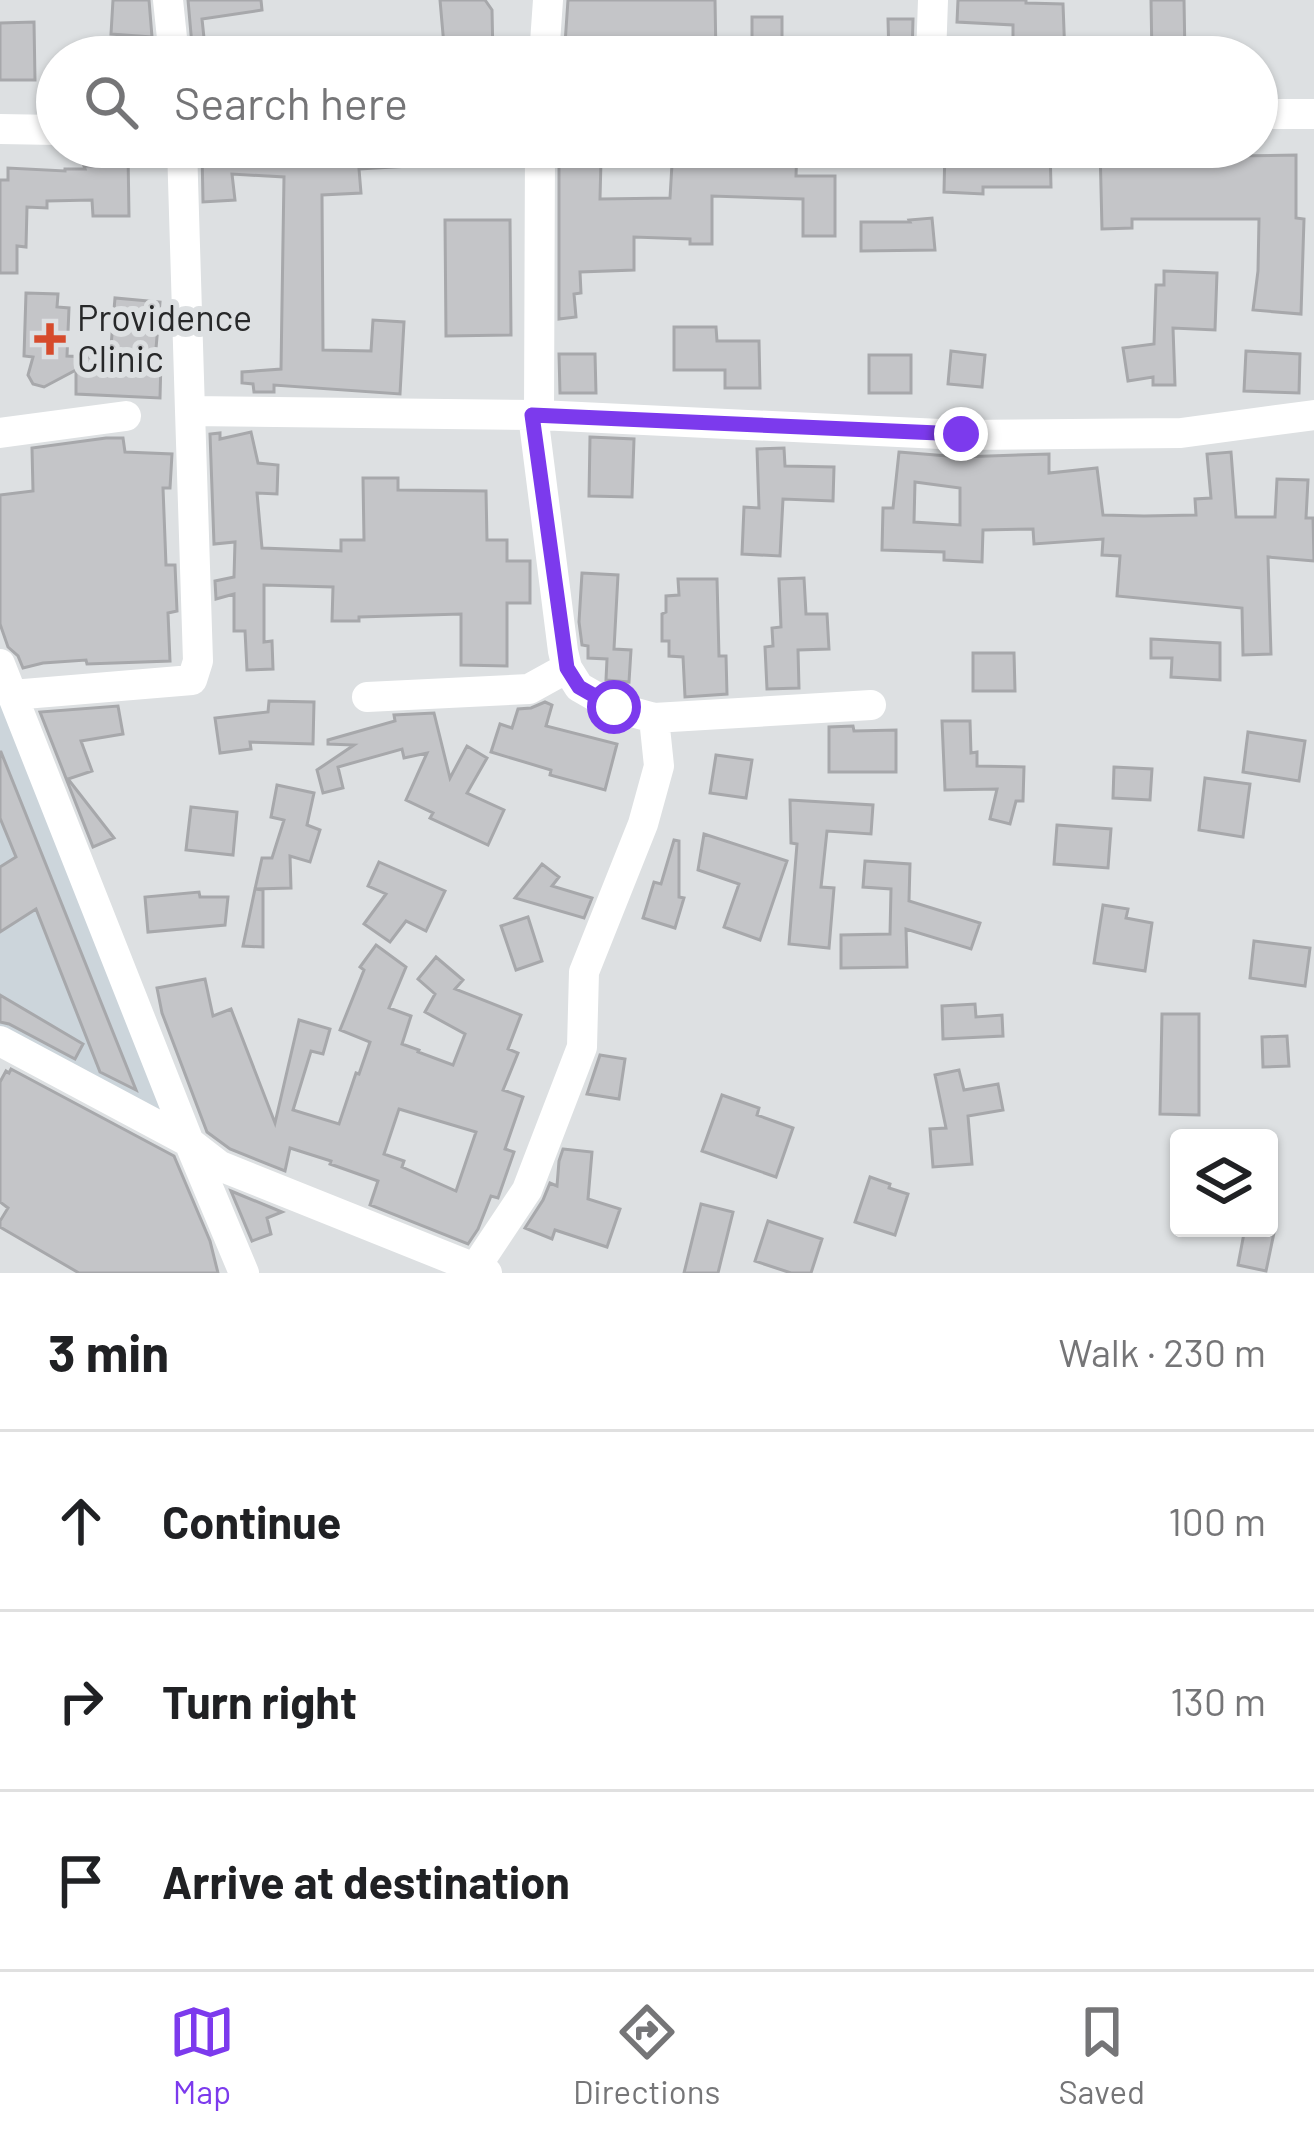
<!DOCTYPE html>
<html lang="en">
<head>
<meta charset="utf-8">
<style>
	:root { --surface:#fff; --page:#f6f6f6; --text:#202124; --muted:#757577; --line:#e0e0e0; --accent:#7c3aed }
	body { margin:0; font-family:Barlow,sans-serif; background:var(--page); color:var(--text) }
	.controls { position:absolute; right:36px; bottom:36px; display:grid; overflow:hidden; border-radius:12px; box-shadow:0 3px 9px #0004 }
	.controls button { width:108px; height:108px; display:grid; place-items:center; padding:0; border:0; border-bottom:3px solid var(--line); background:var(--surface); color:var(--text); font:60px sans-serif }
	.stop { position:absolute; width:36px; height:36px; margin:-27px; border:9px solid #7c3aed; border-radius:50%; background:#fff }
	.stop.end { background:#7c3aed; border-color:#fff; box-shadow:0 3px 12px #0008 }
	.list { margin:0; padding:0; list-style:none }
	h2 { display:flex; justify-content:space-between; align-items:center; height:156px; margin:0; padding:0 48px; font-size:51px }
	h2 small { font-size:39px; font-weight:400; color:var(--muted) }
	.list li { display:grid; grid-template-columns:78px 1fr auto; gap:36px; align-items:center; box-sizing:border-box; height:180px; padding:0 48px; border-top:3px solid var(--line) }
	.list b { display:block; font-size:45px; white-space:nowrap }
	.list em { font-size:39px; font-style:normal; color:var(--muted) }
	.icon { flex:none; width:66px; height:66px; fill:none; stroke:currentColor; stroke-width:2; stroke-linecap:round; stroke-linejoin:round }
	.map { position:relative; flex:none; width:1314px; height:1273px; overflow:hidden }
	.search { position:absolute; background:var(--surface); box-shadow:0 3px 9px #0004; left:36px; right:36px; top:36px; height:132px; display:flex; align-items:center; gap:30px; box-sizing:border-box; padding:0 42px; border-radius:66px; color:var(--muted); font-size:45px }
	.sheet { height:696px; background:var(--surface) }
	nav { display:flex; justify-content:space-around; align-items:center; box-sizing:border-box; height:168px; border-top:3px solid var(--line); background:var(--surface); font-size:33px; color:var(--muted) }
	nav a { display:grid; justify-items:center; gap:6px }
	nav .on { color:var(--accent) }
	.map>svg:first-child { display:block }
	.built { fill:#ccd5db }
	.building { fill:#c4c5c8; stroke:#a7a8ab; stroke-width:3; fill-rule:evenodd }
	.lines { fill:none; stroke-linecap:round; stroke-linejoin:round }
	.minor { stroke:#fff; stroke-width:30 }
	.route { stroke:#7c3aed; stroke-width:15 }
	.poi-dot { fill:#d64b2c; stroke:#dde0e2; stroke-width:4.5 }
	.labels { text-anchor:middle; stroke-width:12; stroke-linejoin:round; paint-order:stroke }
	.poi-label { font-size:36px; fill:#272829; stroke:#dde0e2; text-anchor:start }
</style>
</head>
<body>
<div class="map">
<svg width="1314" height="1273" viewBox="0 0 1314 1273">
	<rect width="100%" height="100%" fill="#dde0e2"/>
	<path class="built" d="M 0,694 L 165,1113 L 0,1032 Z"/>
	<path class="building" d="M 113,0 L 149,0 L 152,37 L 111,34 Z
		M 188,0 L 261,0 L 262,10 L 202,19 L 206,57 L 193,57 Z
		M 440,0 L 485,0 L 492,10 L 493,57 L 445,57 Z
		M 568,0 L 715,0 L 716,57 L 635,57 L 635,50 L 565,44 Z
		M 958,0 L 1026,0 L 1026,3 L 1063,4 L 1065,57 L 1040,57 L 1041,40 L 1013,39 L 1013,25 L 957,22 Z
		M 1151,0 L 1184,0 L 1185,57 L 1152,57 Z
		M 752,17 L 782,17 L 782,57 L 752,57 Z
		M 888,19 L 913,19 L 912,57 L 889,57 Z
		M 34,22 L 35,80 L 0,80 L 0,23 Z
		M 388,147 L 425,147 L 426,165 L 359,169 L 361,193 L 322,195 L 323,350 L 371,351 L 373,320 L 404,322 L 400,394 L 274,385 L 274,392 L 254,392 L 253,384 L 242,383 L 242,372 L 281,369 L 284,177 L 232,174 L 235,200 L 203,202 L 202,151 L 388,151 Z
		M 673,147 L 797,148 L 796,176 L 835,176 L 835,236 L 803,236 L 803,199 L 712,196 L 712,244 L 690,244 L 690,239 L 634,237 L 634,270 L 580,272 L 581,293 L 574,294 L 576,317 L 559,319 L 559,160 L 601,160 L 600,199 L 670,198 Z
		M 945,147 L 1050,147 L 1051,187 L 983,187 L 983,194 L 944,192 Z
		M 1100,147 L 1233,147 L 1233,156 L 1296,155 L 1296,218 L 1304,219 L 1301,314 L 1253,310 L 1258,271 L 1259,219 L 1132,219 L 1132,228 L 1102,229 Z
		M 92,153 L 128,153 L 129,216 L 93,216 L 92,200 L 47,201 L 47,208 L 27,207 L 26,247 L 17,246 L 17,273 L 0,273 L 0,180 L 8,180 L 8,168 L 65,171 L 65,169 L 85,169 L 84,166 L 92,166 Z
		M 932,218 L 935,250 L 861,251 L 861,222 L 910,222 L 909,220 Z
		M 445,220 L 510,220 L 511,335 L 446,336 Z
		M 1164,271 L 1217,273 L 1215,330 L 1173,328 L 1175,385 L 1153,385 L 1153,377 L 1128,381 L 1123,348 L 1154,344 L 1156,285 L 1164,285 Z
		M 26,293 L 58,294 L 57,307 L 69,308 L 67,356 L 110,358 L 115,298 L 160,302 L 155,360 L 161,360 L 160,398 L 76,394 L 76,370 L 44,387 L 33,384 L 28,375 L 33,357 L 24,356 Z
		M 674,327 L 716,327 L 717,341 L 759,341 L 760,388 L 725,388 L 725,370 L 674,370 Z
		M 951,351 L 985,355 L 982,387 L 948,384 Z
		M 1246,351 L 1300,354 L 1299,393 L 1244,391 Z
		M 559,354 L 595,354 L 596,393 L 560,393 Z
		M 869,355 L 911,355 L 911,393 L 869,393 Z
		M 251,432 L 258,463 L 278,465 L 277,494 L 257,493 L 262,548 L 341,551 L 341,540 L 364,540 L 363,478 L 398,478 L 398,490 L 486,491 L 487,540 L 507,540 L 507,561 L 530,561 L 530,603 L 507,603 L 507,666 L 461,665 L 461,614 L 359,617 L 359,621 L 332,621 L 333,587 L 264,585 L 264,642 L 272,641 L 273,669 L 247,670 L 245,631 L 234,631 L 234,594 L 216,599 L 215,581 L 234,577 L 235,542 L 214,544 L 210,434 L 220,433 L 220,439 Z
		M 590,437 L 634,439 L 632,497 L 589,496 Z
		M 106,438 L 123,438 L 125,452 L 172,454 L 170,488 L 163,488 L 166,565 L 175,565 L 177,611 L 168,613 L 170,661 L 87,664 L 86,660 L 43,663 L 23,668 L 18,656 L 8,647 L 0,624 L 0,495 L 33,491 L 32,448 Z
		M 784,448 L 785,466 L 834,467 L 833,501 L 783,499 L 780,556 L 742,554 L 744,507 L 759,508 L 757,449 Z
		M 899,452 L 960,457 L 1049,454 L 1049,473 L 1097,468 L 1103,515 L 1144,516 L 1196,515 L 1195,499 L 1211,498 L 1207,454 L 1231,452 L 1236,517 L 1275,517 L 1277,479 L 1308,480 L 1306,518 L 1313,518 L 1314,561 L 1268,557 L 1271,654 L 1243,655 L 1242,608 L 1117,596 L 1120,556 L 1102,555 L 1103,539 L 1034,544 L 1033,529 L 983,530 L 982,562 L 944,560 L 944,552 L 882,550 L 883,508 L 893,508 ZM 915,482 L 960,488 L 960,525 L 914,522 Z
		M 582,573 L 618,575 L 614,649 L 631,650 L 629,682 L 606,680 L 607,659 L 588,658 L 588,646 L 582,645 L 579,622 Z
		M 804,578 L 806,614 L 827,614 L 829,649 L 798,650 L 799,688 L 767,689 L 765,647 L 773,646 L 772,628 L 781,627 L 779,579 Z
		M 678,579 L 717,579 L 719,656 L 726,656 L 727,694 L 685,697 L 683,657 L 669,656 L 669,641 L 662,641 L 662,614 L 666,612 L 666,596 L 679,595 Z
		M 1151,639 L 1220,643 L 1220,680 L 1171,677 L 1172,658 L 1151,658 Z
		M 973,653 L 1014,653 L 1015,691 L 973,691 Z
		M 269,701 L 314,702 L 313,744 L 250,742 L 251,749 L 220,753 L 215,718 L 268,712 Z
		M 545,702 L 552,705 L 546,726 L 617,744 L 605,790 L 550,775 L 551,770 L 491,752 L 500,724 L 512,728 L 518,709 L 531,708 Z
		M 118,706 L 123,734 L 81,741 L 92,771 L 68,779 L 114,838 L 93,847 L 40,712 Z
		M 434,713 L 450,778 L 467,746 L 487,758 L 467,793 L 504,810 L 488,845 L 430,818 L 433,813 L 406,800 L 427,753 L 404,758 L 402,749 L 338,767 L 343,788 L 323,793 L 317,770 L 354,745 L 328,744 L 328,740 L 395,721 L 394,715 Z
		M 942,721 L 970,721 L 971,753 L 977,752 L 977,766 L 1024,767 L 1023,801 L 1016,801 L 1010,824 L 990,819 L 997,789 L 945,790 Z
		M 853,726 L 854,731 L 896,730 L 896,772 L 829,772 L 829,727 Z
		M 1248,732 L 1305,741 L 1299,781 L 1243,772 Z
		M 0,752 L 1,752 L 136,1090 L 100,1072 L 36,909 L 0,932 L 0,867 L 16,857 L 0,818 Z
		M 716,755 L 752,760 L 746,798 L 710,793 Z
		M 1114,767 L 1152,769 L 1150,800 L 1113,798 Z
		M 1205,778 L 1250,784 L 1243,837 L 1199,830 Z
		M 277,785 L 314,793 L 307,825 L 320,830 L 310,862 L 290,856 L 291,888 L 255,889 L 262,858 L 272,858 L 284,820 L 271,817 Z
		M 790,800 L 873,805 L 871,834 L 827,831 L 821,887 L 834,888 L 829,948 L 789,944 L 797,844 L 791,843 Z
		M 191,807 L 237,812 L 233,855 L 186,850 Z
		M 1057,825 L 1111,829 L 1108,868 L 1054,864 Z
		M 704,834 L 787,861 L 760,940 L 724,927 L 739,884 L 698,870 Z
		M 674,840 L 679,841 L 679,897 L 684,898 L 675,928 L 643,918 L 654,882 L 661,884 Z
		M 865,861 L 910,864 L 909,901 L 980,923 L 971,949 L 906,929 L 907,967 L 841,968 L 841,935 L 890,934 L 891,889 L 863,887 Z
		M 379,862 L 445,891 L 426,931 L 406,921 L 390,942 L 364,924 L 386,894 L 368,886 Z
		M 542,864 L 559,877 L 552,886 L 592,898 L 584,918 L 515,898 Z
		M 255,889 L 263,890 L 263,947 L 243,946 Z
		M 199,892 L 200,897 L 228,897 L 225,925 L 148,932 L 145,897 Z
		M 1103,905 L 1128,909 L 1126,918 L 1152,923 L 1145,971 L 1094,963 Z
		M 528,917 L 542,961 L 516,970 L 501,926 Z
		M 1254,941 L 1310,948 L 1305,986 L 1250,978 Z
		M 376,945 L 406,967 L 389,1008 L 411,1016 L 402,1044 L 419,1050 L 418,1052 L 453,1065 L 465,1034 L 425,1012 L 435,994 L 418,979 L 436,957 L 463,980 L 455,989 L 521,1015 L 508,1049 L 518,1053 L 503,1090 L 523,1097 L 505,1149 L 514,1152 L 498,1198 L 491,1196 L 478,1229 L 468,1244 L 370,1205 L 378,1181 L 330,1164 L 331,1161 L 290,1148 L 285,1171 L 230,1149 L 207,1132 L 162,1013 L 157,988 L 205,979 L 213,1016 L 231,1009 L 275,1123 L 299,1020 L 330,1029 L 323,1054 L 311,1051 L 293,1110 L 339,1124 L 356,1073 L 359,1074 L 370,1042 L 340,1030 L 364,970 L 360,967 ZM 399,1109 L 476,1132 L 456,1191 L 402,1167 L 404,1161 L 384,1154 Z
		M 0,995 L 83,1044 L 75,1059 L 9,1024 L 0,1022 Z
		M 975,1004 L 976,1017 L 1002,1015 L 1003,1036 L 943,1039 L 942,1006 Z
		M 1162,1014 L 1199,1014 L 1199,1115 L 1160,1114 Z
		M 1287,1036 L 1289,1066 L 1263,1067 L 1262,1037 Z
		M 600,1055 L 625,1059 L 619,1099 L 587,1094 Z
		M 11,1069 L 174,1156 L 210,1241 L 218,1273 L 79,1273 L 0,1227 L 0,1221 L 8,1208 L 0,1202 L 0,1082 L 6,1071 L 9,1073 Z
		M 959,1070 L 964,1090 L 998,1084 L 1003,1110 L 968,1116 L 972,1164 L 933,1167 L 930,1129 L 946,1128 L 935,1075 Z
		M 722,1095 L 759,1108 L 757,1115 L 793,1128 L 776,1177 L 702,1151 Z
		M 563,1149 L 592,1152 L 588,1199 L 620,1209 L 607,1247 L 555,1230 L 552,1239 L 525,1228 L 543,1200 L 550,1183 L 557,1186 L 559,1161 Z
		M 870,1177 L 890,1184 L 889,1188 L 908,1194 L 895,1235 L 855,1222 Z
		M 231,1191 L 282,1212 L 267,1218 L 271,1234 L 252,1241 Z
		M 701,1204 L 733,1212 L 718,1273 L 684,1273 Z
		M 768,1221 L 822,1239 L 811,1273 L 791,1273 L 755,1261 Z
		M 1245,1228 L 1275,1228 L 1266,1271 L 1238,1265 Z"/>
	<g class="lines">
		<path class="minor" d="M 168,0 L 174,57
			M 544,57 L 548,0
			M 931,57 L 933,0
			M 1257,114 L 1314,114
			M 0,129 L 57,130
			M 182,147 L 190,411 L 539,415 L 961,435 L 1181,433 L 1314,415
			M 533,415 L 563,651 L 567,668 L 579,687 L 614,707 L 654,718 L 871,705
			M 539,415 L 540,147
			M 0,433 L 126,416
			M 0,664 L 189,1142 L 244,1273
			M 12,695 L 192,680 L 198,661 L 190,411
			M 367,697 L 529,689 L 567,668
			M 0,1041 L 189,1142 L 220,1166 L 487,1273
			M 475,1268 L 527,1190 L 582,1047 L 584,972 L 643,824 L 659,766 L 654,718"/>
	</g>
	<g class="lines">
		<path class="route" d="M 614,707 L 579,687 L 567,668 L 532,415 L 961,434"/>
	</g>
	<path class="poi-dot" d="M44 321h12v12h12v12h-12v12h-12v-12h-12v-12h12z"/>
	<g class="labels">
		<g class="poi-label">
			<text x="77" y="331">Providence<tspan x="77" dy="41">Clinic</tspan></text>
		</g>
	</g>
</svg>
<div class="controls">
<button><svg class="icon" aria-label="layers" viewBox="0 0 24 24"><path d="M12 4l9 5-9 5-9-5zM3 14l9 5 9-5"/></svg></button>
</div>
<div class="stop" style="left:614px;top:707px"></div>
<div class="stop end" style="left:961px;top:434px"></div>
<div class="search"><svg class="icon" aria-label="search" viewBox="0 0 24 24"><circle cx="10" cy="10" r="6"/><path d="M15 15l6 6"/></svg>Search here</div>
</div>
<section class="sheet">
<h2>3 min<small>Walk · 230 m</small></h2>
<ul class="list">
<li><svg class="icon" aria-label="ahead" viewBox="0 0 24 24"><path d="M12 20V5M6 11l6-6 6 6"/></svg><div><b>Continue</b></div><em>100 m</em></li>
<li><svg class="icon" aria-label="right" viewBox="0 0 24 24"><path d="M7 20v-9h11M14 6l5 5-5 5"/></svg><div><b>Turn right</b></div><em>130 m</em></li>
<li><svg class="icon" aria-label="arrive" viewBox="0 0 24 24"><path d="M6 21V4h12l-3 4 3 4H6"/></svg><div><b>Arrive at destination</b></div></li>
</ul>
</section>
<nav>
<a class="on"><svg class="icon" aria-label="map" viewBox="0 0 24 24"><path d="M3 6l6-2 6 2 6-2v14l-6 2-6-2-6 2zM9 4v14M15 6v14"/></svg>Map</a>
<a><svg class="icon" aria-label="directions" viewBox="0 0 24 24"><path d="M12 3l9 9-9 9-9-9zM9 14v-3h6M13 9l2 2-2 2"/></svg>Directions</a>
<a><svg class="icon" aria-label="saved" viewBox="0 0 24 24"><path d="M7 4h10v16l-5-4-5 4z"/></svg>Saved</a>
</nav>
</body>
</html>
